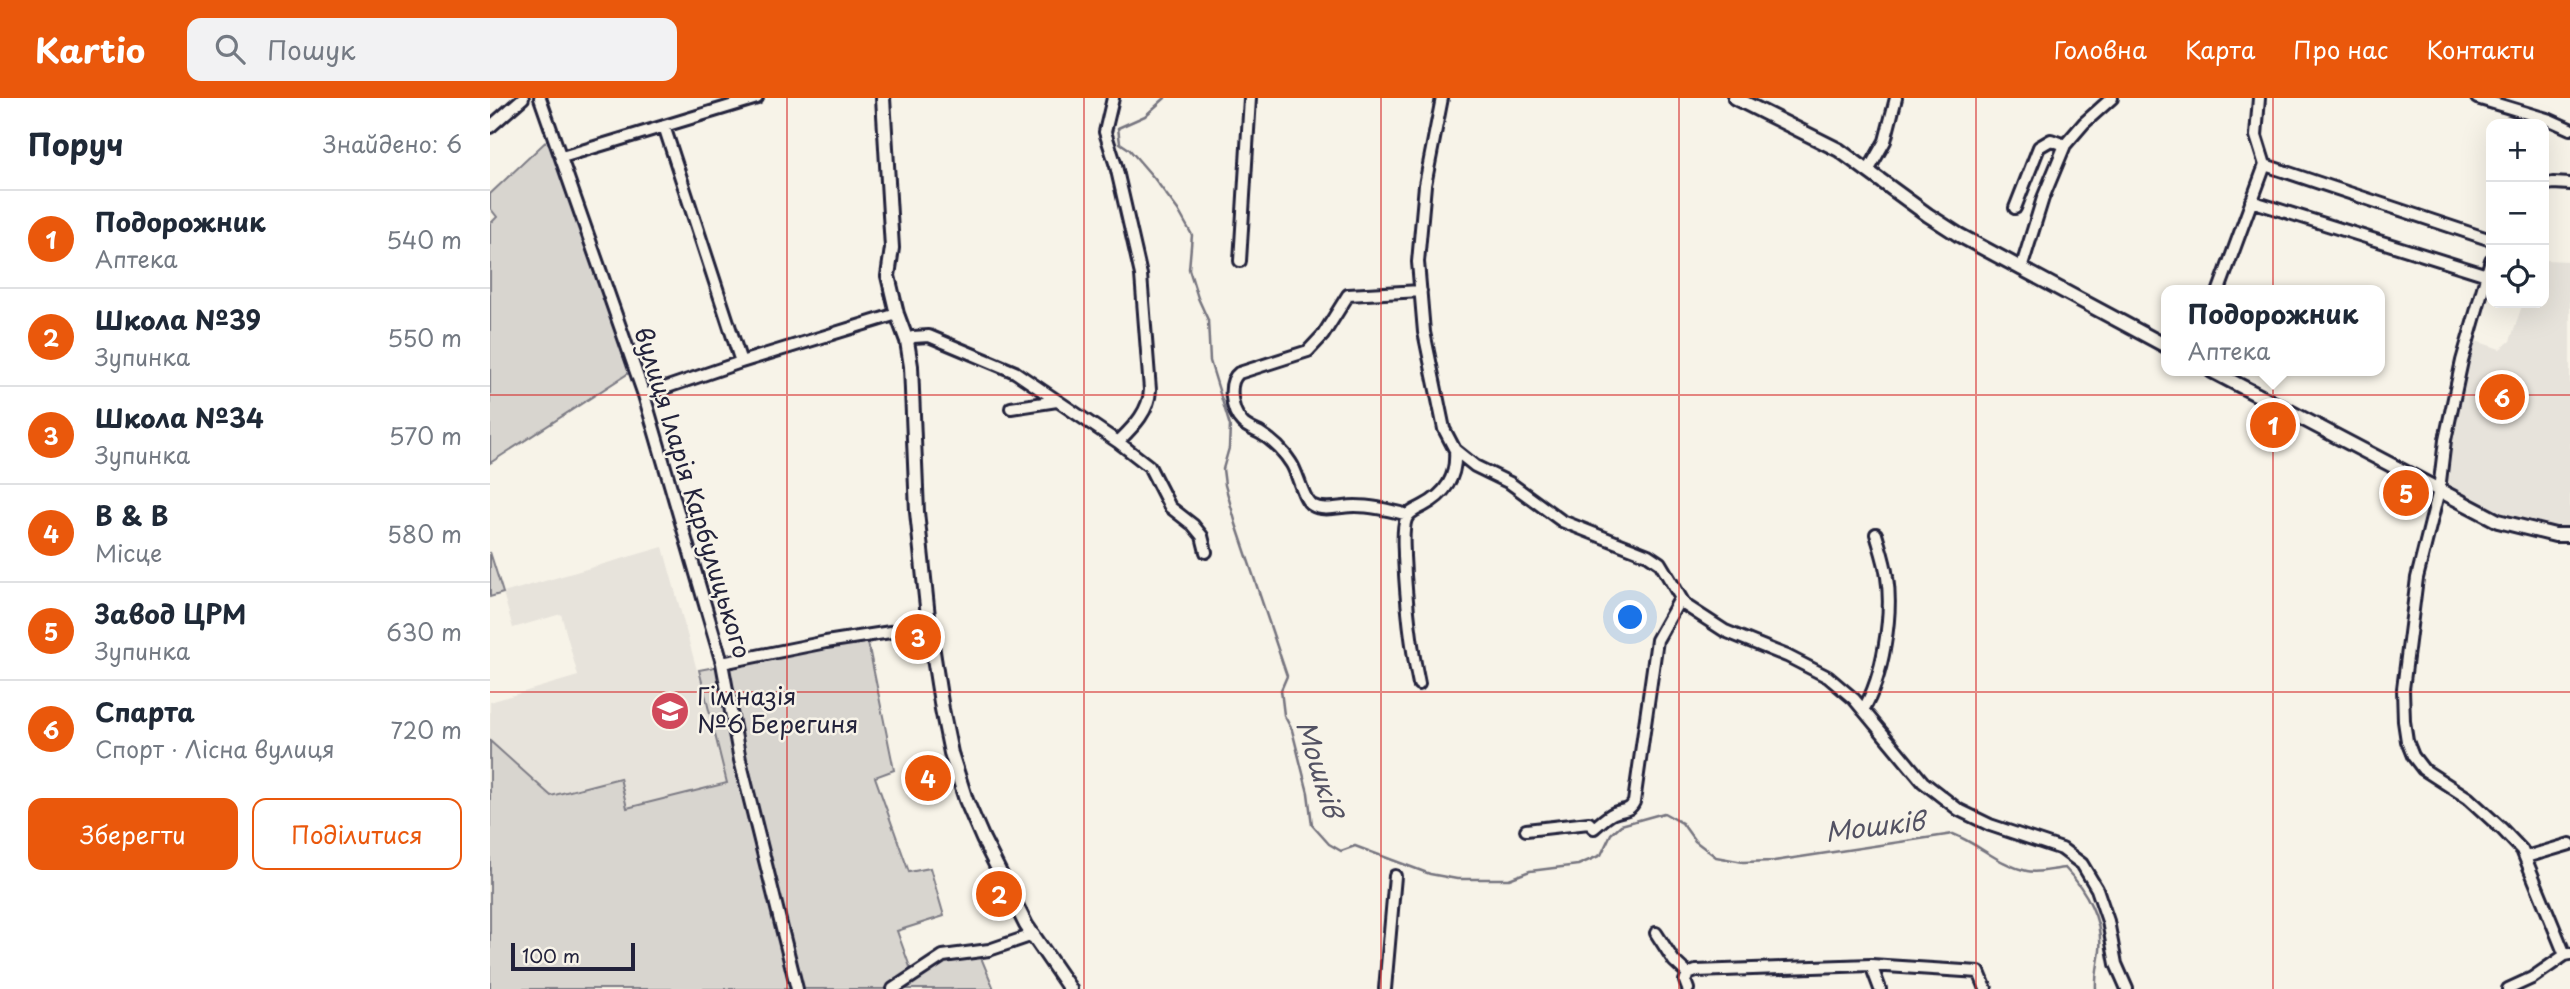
<!DOCTYPE html>
<html lang="uk">
<head>
<meta charset="utf-8">
<style>
	:root { --surface:#fff; --page:#f2f2f3; --text:#1f2937; --muted:#747a83; --line:#e0e1e3; --accent:#ea580c }
	body { margin:0; font-family:"Playpen Sans",sans-serif; background:var(--page); color:var(--text) }
	.controls { position:absolute; right:21px; top:21px; display:grid; overflow:hidden; border-radius:14px; box-shadow:0 7px 28px #0002 }
	.controls button { width:63px; height:63px; display:grid; place-items:center; padding:0; border:0; border-bottom:2px solid var(--line); background:var(--surface); color:var(--text); font:35px sans-serif }
	.scale { position:absolute; left:21px; bottom:18px; width:124px; box-sizing:border-box; padding-left:7px; border:4px solid #22223b; border-top:0; font-size:19px; line-height:24px; white-space:nowrap; color:#22223b; -webkit-text-stroke:5px #f7f3e8; paint-order:stroke }
	.you { position:absolute; left:1141px; top:520px; width:24px; height:24px; margin:-18px; border:5px solid #fff; border-radius:50%; background:#1a73e8; box-shadow:0 0 0 10px #1a73e833 }
	.badge { display:grid; place-items:center; width:46px; height:46px; border-radius:50%; background:var(--accent); color:#fff; font-size:23px; font-weight:700 }
	.pin { position:absolute; translate:-50% -50%; border:4px solid #fff; box-shadow:0 2px 7px #0006 }
	.popup { position:absolute; left:1671px; top:187px; width:224px; height:91px; box-sizing:border-box; display:grid; place-content:center; border-radius:14px; background:var(--surface); filter:drop-shadow(0 2px 5px #0005); font-size:23px; white-space:nowrap; color:var(--muted) }
	.popup b { font-size:26px; color:var(--text) }
	.popup::after { content:''; position:absolute; left:50%; top:100%; margin-left:-14px; border:14px solid transparent; border-top-color:var(--surface) }
	.list { margin:0; padding:0; list-style:none }
	h2 { display:flex; justify-content:space-between; align-items:center; height:91px; margin:0; padding:0 28px; font-size:30px }
	h2 small { font-size:23px; font-weight:400; color:var(--muted) }
	.list li { display:grid; grid-template-columns:46px 1fr auto; gap:21px; align-items:center; box-sizing:border-box; height:98px; padding:0 28px; border-top:2px solid var(--line) }
	.list b { display:block; font-size:26px; white-space:nowrap }
	.list p { margin:0; font-size:23px; white-space:nowrap; color:var(--muted) }
	.list em { font-size:23px; font-style:normal; color:var(--muted) }
	.actions { display:flex; gap:14px; padding:21px 28px }
	.actions a { flex:1; padding:16px 0; border:2px solid var(--accent); border-radius:14px; text-align:center; font-size:24px; color:var(--accent) }
	.actions .main { background:var(--accent); color:#fff }
	.icon { flex:none; width:38px; height:38px; fill:none; stroke:currentColor; stroke-width:2; stroke-linecap:round; stroke-linejoin:round }
	.map { position:relative; flex:none; width:2080px; height:891px; overflow:hidden }
	header { display:flex; align-items:center; gap:42px; box-sizing:border-box; height:98px; padding:0 35px; background:var(--accent); color:#fff }
	header strong { font-size:33px }
	nav { display:flex; gap:38px; margin-inline-start:auto; font-size:24px }
	.search { width:490px; height:63px; background:var(--page); display:flex; align-items:center; gap:18px; box-sizing:border-box; padding:0 24px; border-radius:14px; color:var(--muted); font-size:26px }
	main { display:flex }
	aside { flex:1; background:var(--surface) }
	.map>svg:first-child { display:block }
	.built { fill:#e7e3db }
	.green { fill:#d8d5cf; stroke:#7d7c85; stroke-width:2 }
	.lines { fill:none; stroke-linecap:round; stroke-linejoin:round }
	.stream { stroke:#76747f; stroke-width:2.5 }
	.minor-casing { stroke:#22223b; stroke-width:16 }
	.major-casing { stroke:#22223b; stroke-width:18 }
	.minor { stroke:#f7f3e8; stroke-width:10 }
	.major { stroke:#f7f3e8; stroke-width:12 }
	.grid { fill:none; stroke:#d62828; stroke-width:2; stroke-opacity:0.55 }
	.labels { text-anchor:middle; stroke-width:5; stroke-linejoin:round; paint-order:stroke }
	.street-label { font-size:24px; fill:#22223b; stroke:#f7f3e8 }
	.poi-label { font-size:24px; fill:#22223b; stroke:#f7f3e8; text-anchor:start }
	.water-label { font-size:26px; font-style:italic; fill:#535263; stroke:#f7f3e8 }
</style>
</head>
<body>
<header>
<strong>Kartio</strong>
<div class="search"><svg class="icon" aria-label="search" viewBox="0 0 24 24"><circle cx="10" cy="10" r="6"/><path d="M15 15l6 6"/></svg>Пошук</div>
<nav><a>Головна</a><a>Карта</a><a>Про нас</a><a>Контакти</a></nav>
</header>
<main>
<aside>
<h2>Поруч<small>Знайдено: 6</small></h2>
<ul class="list">
<li><span class="badge">1</span><div><b>Подорожник</b><p>Аптека</p></div><em>540 m</em></li>
<li><span class="badge">2</span><div><b>Школа №39</b><p>Зупинка</p></div><em>550 m</em></li>
<li><span class="badge">3</span><div><b>Школа №34</b><p>Зупинка</p></div><em>570 m</em></li>
<li><span class="badge">4</span><div><b>B &amp; B</b><p>Місце</p></div><em>580 m</em></li>
<li><span class="badge">5</span><div><b>Завод ЦРМ</b><p>Зупинка</p></div><em>630 m</em></li>
<li><span class="badge">6</span><div><b>Спарта</b><p>Спорт · Лісна вулиця</p></div><em>720 m</em></li>
</ul>
<div class="actions"><a class="main">Зберегти</a><a>Поділитися</a></div>
</aside>
<div class="map">
<svg width="2080" height="891" viewBox="0 0 2080 891">
	<rect width="100%" height="100%" fill="#f7f3e8"/>
	<filter id="ink" filterUnits="userSpaceOnUse"><feTurbulence type="fractalNoise" baseFrequency=".0143" numOctaves="2"/><feDisplacementMap in="SourceGraphic" scale="14" xChannelSelector="R" yChannelSelector="G"/><feConvolveMatrix kernelMatrix="1 2 1 2 8 2 1 2 1" color-interpolation-filters="sRGB"/></filter>
	<g filter="url(#ink)">
		<path class="built" d="M 2054,162 L 2080,163 L 2080,428 L 2054,430 L 2011,415 L 1951,388 L 1980,241 L 2010,251 L 2020,243 L 2033,205 L 2054,205 Z
			M 173,449 L 238,685 L 137,710 L 130,680 L 60,698 L 0,643 L 0,604 L 88,578 L 71,516 L 23,530 L 13,495 Z"/>
		<path class="green" d="M 65,35 L 148,269 L 0,365 L 0,126 L 7,119 L 0,110 L 0,96 Z
			M 0,454 L 13,495 L 0,499 Z
			M 377,540 L 404,672 L 385,679 L 419,774 L 440,770 L 454,818 L 407,833 L 424,880 L 459,862 L 490,857 L 504,891 L 0,891 L 0,643 L 61,698 L 130,680 L 137,710 L 237,685 L 209,572 Z"/>
		<g class="lines">
			<path class="stream" d="M 675,0 L 655,18 L 628,30 L 630,45 L 639,51 L 664,80 L 688,112 L 702,137 L 699,171 L 708,200 L 718,222 L 720,263 L 740,328 L 739,350 L 733,371 L 735,387 L 746,426 L 797,578 L 791,592 L 794,617 L 802,632 L 818,695 L 822,727 L 839,746 L 851,753 L 865,748 L 940,776 L 967,781 L 1019,781 L 1040,773 L 1088,767 L 1111,757 L 1121,736 L 1131,727 L 1174,715 L 1192,725 L 1205,743 L 1226,759 L 1253,764 L 1284,763 L 1463,736 C 1489,746 1509,767 1537,773 C 1548,776 1563,771 1575,770 C 1596,792 1613,822 1610,853 C 1608,867 1605,878 1606,891"/>
			<defs>
				<path id="minor" d="M 50,0 L 154,297 L 232,565 L 250,662 L 307,891
					M 623,0 L 615,34 L 626,68 L 651,177 L 660,292 C 659,314 643,329 628,344
					M 952,0 L 935,87 L 928,164 L 934,234 L 954,331 L 965,352 L 985,368 L 1020,385 L 1072,423 L 1158,457 L 1170,465 L 1195,507 L 1235,533 L 1297,558 L 1338,579 L 1364,601 L 1433,684 L 1469,712 L 1500,727 L 1572,751 L 1592,766 L 1607,791 L 1618,823 L 1626,866 L 1637,891
					M 1769,0 L 1766,38 L 1775,67
					M 1987,0 L 2060,22 L 2080,31
					M 174,28 L 251,264
					M 0,29 L 33,0
					M 72,59 L 267,0
					M 1775,67 L 2001,142
					M 1378,73 L 1395,43 L 1406,0
					M 2054,87 L 2063,85 L 2080,86
					M 1761,103 L 1997,177
					M 1525,110 L 1549,49 L 1561,42 L 1575,47
					M 2001,162 L 1972,263 L 1955,342 L 1949,392 L 1927,480 L 1913,591 L 1914,623 L 1917,643 L 1923,658 L 1933,671 L 1978,700 L 2012,731 L 2032,752 L 2075,857
					M 750,163 L 760,0
					M 1531,171 L 1553,100 L 1575,47 L 1594,25 L 1622,0
					M 1729,192 L 1775,67
					M 417,243 L 423,239 L 439,238 L 525,274 L 628,344 L 659,368 L 680,409 L 703,427 L 712,438 L 716,454
					M 154,297 L 251,264 L 407,216
					M 521,310 L 567,303
					M 918,417 C 900,412 883,408 865,408 C 852,408 833,414 822,407 C 813,402 808,375 801,365 C 793,352 783,343 770,335 C 764,332 756,329 752,324 C 741,313 737,284 749,275 L 818,253 L 833,237 L 858,197 L 931,193
					M 232,565 L 336,544 L 439,528
					M 929,586 C 920,544 916,501 914,458 C 914,447 912,432 916,421 C 919,414 927,411 933,408 C 956,396 967,379 965,352
					M 1373,612 C 1393,580 1403,516 1397,479 C 1395,464 1390,450 1386,436
					M 1036,732 L 1099,725 L 1104,730 C 1110,725 1117,718 1124,715 C 1134,711 1139,714 1144,704 L 1167,542 L 1190,501
					M 2036,759 L 2080,746
					M 1166,835 L 1184,863 L 1198,876
					M 1381,867 L 1390,891
					M 403,891 L 453,858 L 499,852 L 543,837
					M 895,891 L 905,778
					M 1198,891 L 1195,883 L 1198,876 L 1206,873 L 1381,867 L 1489,874 L 1496,891
					M 2018,891 L 2042,880 L 2075,857 L 2080,856"/>
				<path id="major" d="M 393,0 L 402,150 L 398,178 L 407,216 L 417,243 L 421,268 L 427,414 L 439,528 L 452,611 L 461,655 L 476,702 L 493,741 L 536,827 L 580,891
					M 1245,0 L 1349,52 L 1438,117 L 1469,137 L 1676,248
					M 1722,273 L 2008,423 L 2065,437 L 2080,437"/>
			</defs>
			<use href="#minor" class="minor-casing"/>
			<use href="#major" class="major-casing"/>
			<use href="#minor" class="minor"/>
			<use href="#major" class="major"/>
		</g>
	</g>
	<path class="grid" d="M 297,0 L 297,891M 594,0 L 594,891M 891,0 L 891,891M 1189,0 L 1189,891M 1486,0 L 1486,891M 1783,0 L 1783,891M 0,297 L 2080,297M 0,594 L 2080,594"/>
	<defs>
		<symbol id="school-disc" viewBox="-11 -11 22 22"><circle r="9.5" fill="#d1495b" stroke="#f7f3e8"/><path d="M0-5L7-2L0 1L-7-2ZM-4 1L0 2.5L4 1V4Q0 6-4 4Z" fill="#fff"/></symbol>
	</defs>
	<g fill-rule="evenodd">
		<use href="#school-disc" x="158" y="591" width="44" height="44"/>
	</g>
	<g class="labels">
		<g class="street-label">
			<text transform="translate(202 395) rotate(73)" y="8">вулиця Іларія Карбулицького</text>
		</g>
		<g class="poi-label">
			<text x="207" y="607">Гімназія<tspan x="207" dy="28">№6 Берегиня</tspan></text>
		</g>
		<g class="water-label">
			<text transform="translate(829 671) rotate(73)" y="9">Мошків</text>
			<text transform="translate(1385 729) rotate(-7)" y="9">Мошків</text>
		</g>
	</g>
</svg>
<div class="controls">
<button>+</button>
<button>−</button>
<button><svg class="icon" aria-label="locate" viewBox="0 0 24 24"><circle cx="12" cy="12" r="6"/><path d="M12 2v4M12 18v4M2 12h4M18 12h4"/></svg></button>
</div>
<div class="scale">100 m</div>
<div class="you"></div>
<div class="pin badge" style="left:1783px;top:327px">1</div>
<div class="popup"><b>Подорожник</b>Аптека</div>
<div class="pin badge" style="left:509px;top:796px">2</div>
<div class="pin badge" style="left:428px;top:539px">3</div>
<div class="pin badge" style="left:438px;top:680px">4</div>
<div class="pin badge" style="left:1916px;top:395px">5</div>
<div class="pin badge" style="left:2012px;top:299px">6</div>
</div>
</main>
</body>
</html>
